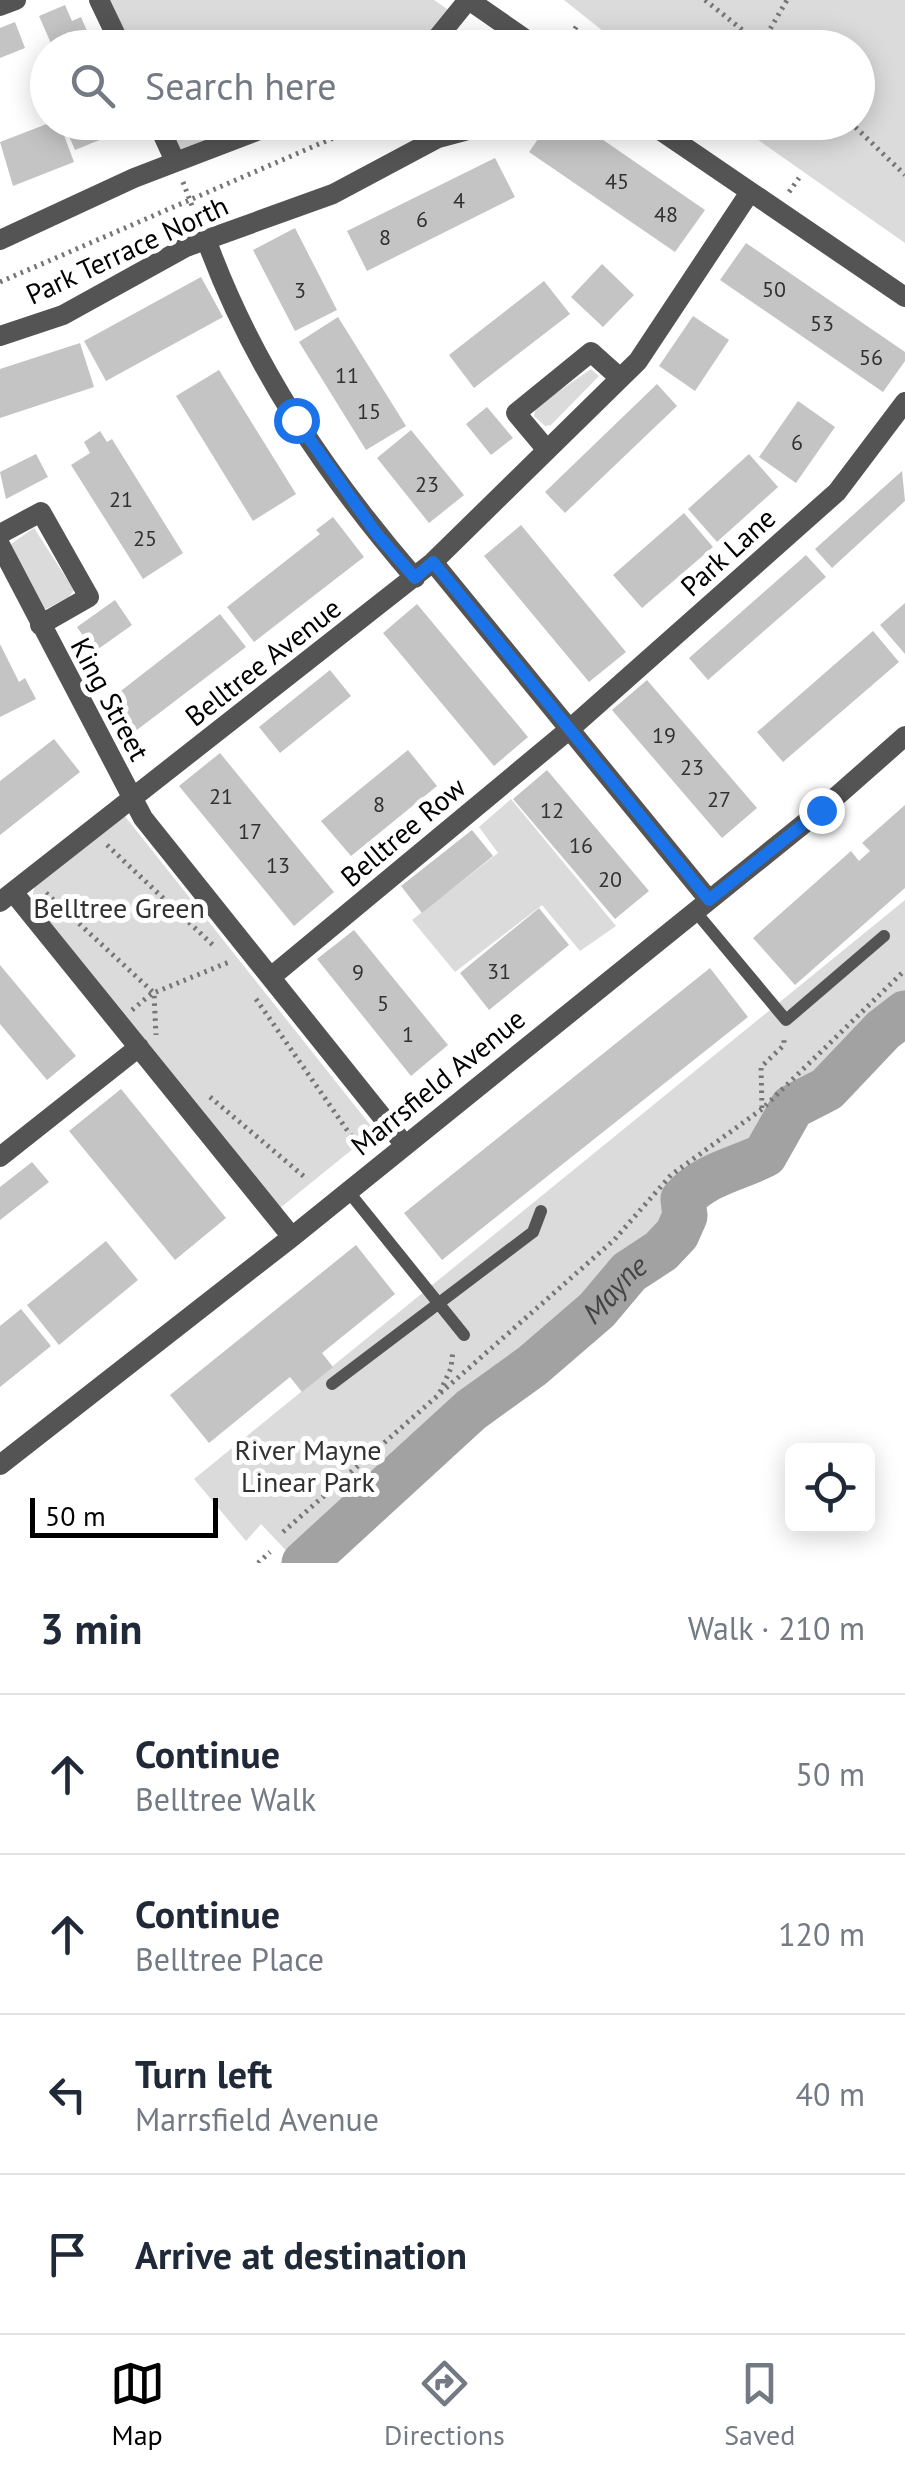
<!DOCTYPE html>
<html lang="en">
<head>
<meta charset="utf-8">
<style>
	:root { --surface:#fff; --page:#f6f6f7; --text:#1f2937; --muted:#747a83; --line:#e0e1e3; --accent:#000 }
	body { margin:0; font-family:"PT Sans",sans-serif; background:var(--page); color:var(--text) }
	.controls { position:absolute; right:30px; bottom:30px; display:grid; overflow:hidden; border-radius:15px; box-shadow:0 5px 25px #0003 }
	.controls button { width:90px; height:90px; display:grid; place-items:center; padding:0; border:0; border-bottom:2px solid var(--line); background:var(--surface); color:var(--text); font:50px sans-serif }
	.scale { position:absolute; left:30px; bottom:25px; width:188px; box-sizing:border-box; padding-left:10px; border:5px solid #000; border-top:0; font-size:28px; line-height:35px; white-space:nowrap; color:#000; -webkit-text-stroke:8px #fff; paint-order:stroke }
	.stop { position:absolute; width:30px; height:30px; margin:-22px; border:8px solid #1a73e8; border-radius:50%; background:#fff }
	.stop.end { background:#1a73e8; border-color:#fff; box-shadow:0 2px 10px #0008 }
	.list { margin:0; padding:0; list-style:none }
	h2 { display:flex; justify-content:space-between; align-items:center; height:130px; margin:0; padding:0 40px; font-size:42px }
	h2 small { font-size:32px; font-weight:400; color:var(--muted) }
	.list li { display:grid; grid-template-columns:65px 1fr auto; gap:30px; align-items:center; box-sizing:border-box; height:160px; padding:0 40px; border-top:2px solid var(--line) }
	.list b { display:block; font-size:38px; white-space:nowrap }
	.list p { margin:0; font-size:32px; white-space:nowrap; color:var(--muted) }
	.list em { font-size:32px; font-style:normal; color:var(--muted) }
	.icon { flex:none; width:55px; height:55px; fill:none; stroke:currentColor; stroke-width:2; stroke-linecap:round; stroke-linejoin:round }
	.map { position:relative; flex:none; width:905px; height:1563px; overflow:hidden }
	.search { position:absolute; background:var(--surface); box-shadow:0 5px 25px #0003; left:30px; right:30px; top:30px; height:110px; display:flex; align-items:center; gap:25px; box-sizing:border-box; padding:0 35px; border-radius:55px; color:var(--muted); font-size:38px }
	.sheet { height:770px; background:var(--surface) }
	nav { display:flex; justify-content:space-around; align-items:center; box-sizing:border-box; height:140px; border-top:2px solid var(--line); background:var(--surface); font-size:28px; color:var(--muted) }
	nav a { display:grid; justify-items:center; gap:5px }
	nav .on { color:var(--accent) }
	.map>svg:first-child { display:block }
	.green { fill:#dbdbdb }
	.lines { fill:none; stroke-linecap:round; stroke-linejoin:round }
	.river { stroke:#a2a2a2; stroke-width:45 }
	.building { fill:#c4c4c4 }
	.path { stroke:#767676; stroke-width:5; stroke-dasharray:2.5 5; stroke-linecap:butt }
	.lane { stroke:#545454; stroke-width:12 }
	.street { stroke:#545454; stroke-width:20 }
	.route { stroke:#1a73e8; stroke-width:12 }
	.labels { text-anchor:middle; stroke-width:10; stroke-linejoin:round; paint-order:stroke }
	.number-label { font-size:22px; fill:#313131 }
	.street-label { font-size:28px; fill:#000; stroke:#fff }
	.park-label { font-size:28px; fill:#323232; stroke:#fff }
	.water-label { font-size:30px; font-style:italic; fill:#434343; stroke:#fff }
</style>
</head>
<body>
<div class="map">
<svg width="905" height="1563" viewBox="0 0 905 1563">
	<rect width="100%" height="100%" fill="#fff"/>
	<path class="green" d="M 109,0 L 434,0 L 460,18 L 398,47 L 129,47 Z
		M 564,0 L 905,0 L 905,243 L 734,123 L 858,122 L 858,48 L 623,47 Z
		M 160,123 L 241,123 L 174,155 Z
		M 591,369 L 599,376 L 551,425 L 545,426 L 534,416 L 536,407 Z
		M 34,528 L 74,590 L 69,597 L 46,609 L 35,604 L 11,544 Z
		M 511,799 L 616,926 L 580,951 L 542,905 L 455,972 L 412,920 L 498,853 L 479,827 Z
		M 124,815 L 375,1131 L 280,1208 L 32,900 L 35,884 Z
		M 905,900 L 905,1006 L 296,1561 L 261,1524 L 246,1541 L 194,1479 Z"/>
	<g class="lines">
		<path class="river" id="s1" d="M 304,1563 L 471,1410 L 532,1366 L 597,1310 L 629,1272 L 661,1251 L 677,1234 L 685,1216 L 683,1199 C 705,1174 737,1169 765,1155 L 792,1107 L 827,1089 L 883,1030 L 905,1013"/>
	</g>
	<path class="building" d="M 65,5 L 72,21 L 81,17 L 90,38 L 68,48 L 53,48 L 39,16 Z
		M 15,22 L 25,48 L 0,58 L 0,28 Z
		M 52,122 L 59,122 L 74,162 L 13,186 L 0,142 Z
		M 63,122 L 127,122 L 129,128 L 75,150 Z
		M 550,122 L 577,122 L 705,210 L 675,252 L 529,152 Z
		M 495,158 L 515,197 L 367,271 L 347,231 Z
		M 295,228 L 337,310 L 295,331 L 253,250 Z
		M 746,243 L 905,352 L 905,361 L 883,392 L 720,280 Z
		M 602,264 L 634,295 L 603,327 L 571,297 Z
		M 201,277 L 223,317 L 106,381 L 84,341 Z
		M 544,281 L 570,314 L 474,388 L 449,355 Z
		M 693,316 L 729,340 L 695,391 L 659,366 Z
		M 338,317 L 406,426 L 366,450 L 299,342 Z
		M 80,343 L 94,387 L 0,418 L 0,369 Z
		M 219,370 L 296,494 L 253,521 L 176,396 Z
		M 657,384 L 677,406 L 565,513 L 545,492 Z
		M 798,401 L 835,427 L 796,483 L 759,457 Z
		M 487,407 L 513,438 L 491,455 L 466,424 Z
		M 411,430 L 464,495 L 429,523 L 377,458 Z
		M 100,431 L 107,442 L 112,439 L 183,553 L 143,579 L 71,465 L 90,453 L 84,442 Z
		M 36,454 L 48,477 L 6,499 L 0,472 Z
		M 749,454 L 778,487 L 717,542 L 688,509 Z
		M 902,471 L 905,501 L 832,568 L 815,549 Z
		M 684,513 L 713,547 L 642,608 L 613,575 Z
		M 333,517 L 364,557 L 254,642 L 227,607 L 320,534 L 316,530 Z
		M 521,525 L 626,652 L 589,682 L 484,556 Z
		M 806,555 L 826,577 L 708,680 L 689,658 Z
		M 115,600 L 132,625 L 94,652 L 77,627 Z
		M 905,603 L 905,654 L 880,625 Z
		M 417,604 L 528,737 L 494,766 L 383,633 Z
		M 220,614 L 246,647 L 129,736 L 104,704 Z
		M 873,631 L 899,662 L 783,762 L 757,732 Z
		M 0,644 L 19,682 L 25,678 L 36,699 L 0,717 Z
		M 330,670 L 351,696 L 280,753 L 259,727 Z
		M 647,680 L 757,808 L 722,838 L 612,710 Z
		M 54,739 L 80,772 L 0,835 L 0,781 Z
		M 408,750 L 437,786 L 351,856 L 321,821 Z
		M 220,753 L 334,892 L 294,926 L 179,786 Z
		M 547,770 L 649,891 L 615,919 L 513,799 Z
		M 905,805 L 905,888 L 795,985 L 753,938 L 851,851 L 859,861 L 870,851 L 862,843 Z
		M 472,830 L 493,856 L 422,913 L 401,886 Z
		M 539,908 L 569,945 L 489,1010 L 460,973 Z
		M 354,930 L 448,1045 L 411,1076 L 317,959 Z
		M 0,965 L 76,1056 L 47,1080 L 0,1024 Z
		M 710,968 L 748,1017 L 442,1260 L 404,1213 Z
		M 121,1089 L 226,1218 L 175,1260 L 69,1131 Z
		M 32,1162 L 49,1182 L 0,1220 L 0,1187 Z
		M 106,1241 L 138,1280 L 59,1345 L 27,1305 Z
		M 356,1245 L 395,1294 L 322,1353 L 333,1367 L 302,1392 L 290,1377 L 209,1443 L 170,1395 Z
		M 21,1309 L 51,1346 L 0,1387 L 0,1326 Z"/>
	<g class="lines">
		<path class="path" d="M 705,0 L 765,48
			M 563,48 L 578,24
			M 759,48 L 787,0
			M 850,122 L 905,175
			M 183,182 L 197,219
			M 789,192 L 799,178
			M 0,282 L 370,122
			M 107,845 L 215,947
			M 46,893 L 154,993 L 156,1035
			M 256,999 L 354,1140
			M 132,1010 L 151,994 L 229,962
			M 210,1097 L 307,1179
			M 762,1108 L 761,1067 L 784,1045 L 784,1038
			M 440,1392 L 451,1368 L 453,1350
			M 283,1532 L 614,1240 L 671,1175 L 762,1109 L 905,970
			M 258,1563 L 270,1552"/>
		<path class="lane" d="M 695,911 L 786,1020 L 884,936
			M 348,1191 L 464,1335
			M 332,1384 L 533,1232 L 541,1211"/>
		<path class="street" d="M 99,0 L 122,48
			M 469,0 L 538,48
			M 0,6 L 16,0
			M 429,48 L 468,0
			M 157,122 L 175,161
			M 648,122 L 905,297
			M 206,239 C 252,366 327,476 415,578
			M 0,240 L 134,178 L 280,122
			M 0,336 L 63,315 L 186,247 L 333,194 L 438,138 L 498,122
			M 547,450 L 516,413 L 591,352 L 620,378
			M 0,534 L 41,512 L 89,597 L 40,625
			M 0,545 L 143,818 L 404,1144
			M 433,562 L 709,900
			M 13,892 L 292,1237
			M 0,902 L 433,562 L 638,361 L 750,192
			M 271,977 L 571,728 L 837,492 L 905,402
			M 0,1157 L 139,1047
			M 0,1465 L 292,1237 L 821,810 L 905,736"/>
	</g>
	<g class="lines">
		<path class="route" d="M 296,420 L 376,533 L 415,578 L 433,562 L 709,900 L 821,810"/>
	</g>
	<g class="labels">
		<g class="number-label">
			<text x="617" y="189">45</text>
			<text x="459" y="208">4</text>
			<text x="666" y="222">48</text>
			<text x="422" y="227">6</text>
			<text x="385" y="245">8</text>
			<text x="774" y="297">50</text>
			<text x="300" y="298">3</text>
			<text x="822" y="331">53</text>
			<text x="871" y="365">56</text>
			<text x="347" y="383">11</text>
			<text x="369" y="419">15</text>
			<text x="797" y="450">6</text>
			<text x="427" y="492">23</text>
			<text x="121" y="507">21</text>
			<text x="145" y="546">25</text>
			<text x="664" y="743">19</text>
			<text x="692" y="775">23</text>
			<text x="221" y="804">21</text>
			<text x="719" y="807">27</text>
			<text x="379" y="812">8</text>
			<text x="552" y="818">12</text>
			<text x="250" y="839">17</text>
			<text x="581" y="853">16</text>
			<text x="278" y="873">13</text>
			<text x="610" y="887">20</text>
			<text x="499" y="979">31</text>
			<text x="358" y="980">9</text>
			<text x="383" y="1011">5</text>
			<text x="408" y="1042">1</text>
		</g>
		<g class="street-label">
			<text transform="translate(127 250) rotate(-25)" y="10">Park Terrace North</text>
			<text transform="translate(728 552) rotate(-42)" y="10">Park Lane</text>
			<text transform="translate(263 662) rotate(-38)" y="10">Belltree Avenue</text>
			<text transform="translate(110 699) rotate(62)" y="10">King Street</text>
			<text transform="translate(403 832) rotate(-40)" y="10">Belltree Row</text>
			<text transform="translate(438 1082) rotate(-39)" y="10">Marrsfield Avenue</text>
		</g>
		<g class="park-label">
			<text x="119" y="918">Belltree Green</text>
			<text x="308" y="1460">River Mayne<tspan x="308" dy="32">Linear Park</tspan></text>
		</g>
		<g class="water-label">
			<text dy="10" stroke="none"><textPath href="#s1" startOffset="415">Mayne</textPath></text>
		</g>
	</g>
</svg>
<div class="controls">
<button><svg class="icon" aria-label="locate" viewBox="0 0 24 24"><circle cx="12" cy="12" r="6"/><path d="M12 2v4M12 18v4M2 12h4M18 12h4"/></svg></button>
</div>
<div class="scale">50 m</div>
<div class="stop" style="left:296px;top:420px"></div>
<div class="stop end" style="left:821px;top:810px"></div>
<div class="search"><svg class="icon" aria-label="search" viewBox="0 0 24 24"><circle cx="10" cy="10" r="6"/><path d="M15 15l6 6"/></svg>Search here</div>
</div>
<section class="sheet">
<h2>3 min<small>Walk · 210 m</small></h2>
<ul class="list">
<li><svg class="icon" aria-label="ahead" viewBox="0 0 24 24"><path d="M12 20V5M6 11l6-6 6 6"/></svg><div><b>Continue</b><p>Belltree Walk</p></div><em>50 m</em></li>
<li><svg class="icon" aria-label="ahead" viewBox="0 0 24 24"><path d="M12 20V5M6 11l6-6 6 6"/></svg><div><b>Continue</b><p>Belltree Place</p></div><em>120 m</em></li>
<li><svg class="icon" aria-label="left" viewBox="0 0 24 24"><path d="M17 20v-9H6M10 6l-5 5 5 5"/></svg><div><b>Turn left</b><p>Marrsfield Avenue</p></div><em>40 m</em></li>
<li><svg class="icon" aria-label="arrive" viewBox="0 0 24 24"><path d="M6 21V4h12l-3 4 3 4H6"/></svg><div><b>Arrive at destination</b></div></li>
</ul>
</section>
<nav>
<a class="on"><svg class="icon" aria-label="map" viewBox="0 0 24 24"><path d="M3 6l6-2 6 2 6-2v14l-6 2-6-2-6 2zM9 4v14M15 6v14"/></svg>Map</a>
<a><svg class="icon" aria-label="directions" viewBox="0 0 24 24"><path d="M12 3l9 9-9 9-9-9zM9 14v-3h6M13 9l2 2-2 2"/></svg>Directions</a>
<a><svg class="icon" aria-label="saved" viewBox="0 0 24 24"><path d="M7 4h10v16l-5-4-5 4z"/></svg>Saved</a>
</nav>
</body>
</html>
